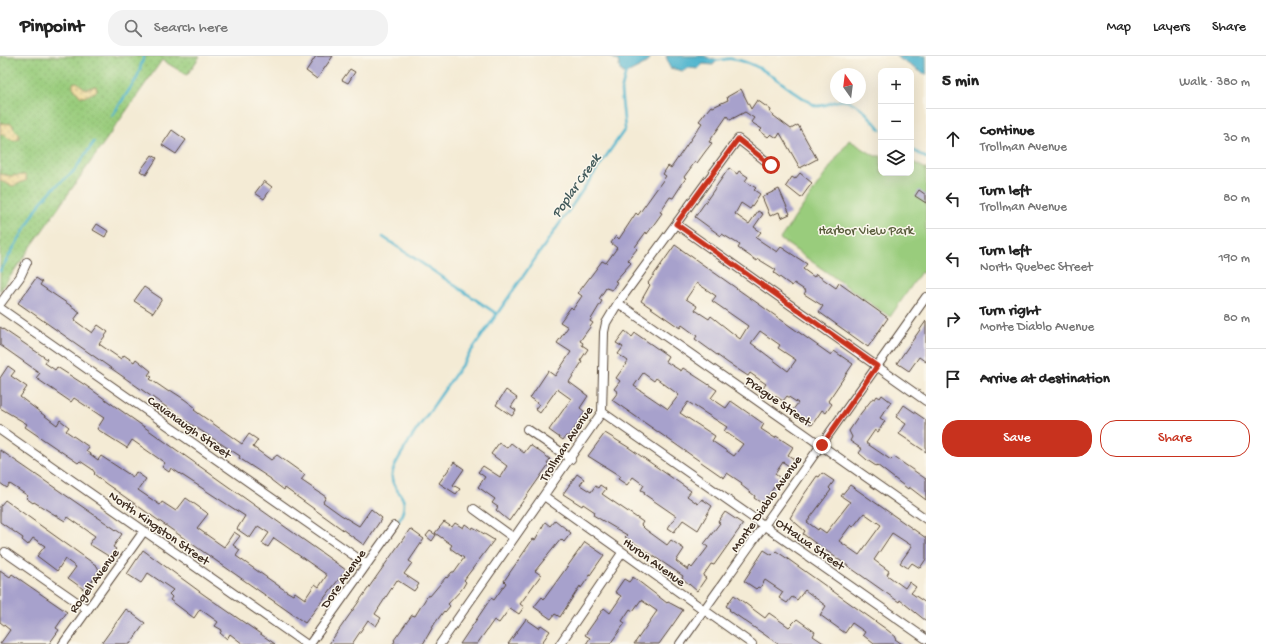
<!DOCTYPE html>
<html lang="en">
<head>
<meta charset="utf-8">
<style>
	:root { --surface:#fff; --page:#f2f2f2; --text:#222; --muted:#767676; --line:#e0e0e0; --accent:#c8321e }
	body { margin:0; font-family:"Gochi Hand",sans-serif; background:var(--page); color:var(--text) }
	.controls { position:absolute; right:12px; top:12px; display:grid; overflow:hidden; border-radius:8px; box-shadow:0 4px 16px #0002 }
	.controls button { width:36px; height:36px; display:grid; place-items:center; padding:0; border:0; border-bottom:1px solid var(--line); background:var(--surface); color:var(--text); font:20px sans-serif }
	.compass { position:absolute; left:830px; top:12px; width:36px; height:36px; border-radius:50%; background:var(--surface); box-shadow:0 4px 16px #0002; rotate:346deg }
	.stop { position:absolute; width:12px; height:12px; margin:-9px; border:3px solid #c8321e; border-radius:50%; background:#fff }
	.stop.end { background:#c8321e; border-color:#fff; box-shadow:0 1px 4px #0008 }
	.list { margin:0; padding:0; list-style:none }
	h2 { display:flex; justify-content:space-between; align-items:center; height:52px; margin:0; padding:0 16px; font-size:17px }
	h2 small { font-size:13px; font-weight:400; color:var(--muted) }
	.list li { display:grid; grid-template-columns:26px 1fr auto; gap:12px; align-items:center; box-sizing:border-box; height:60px; padding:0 16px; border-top:1px solid var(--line) }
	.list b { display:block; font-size:15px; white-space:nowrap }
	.list p { margin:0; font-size:13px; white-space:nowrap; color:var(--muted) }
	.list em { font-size:13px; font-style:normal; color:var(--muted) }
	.actions { display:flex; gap:8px; padding:12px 16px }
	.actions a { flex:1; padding:9px 0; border:1px solid var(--accent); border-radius:16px; text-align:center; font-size:14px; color:var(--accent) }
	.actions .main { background:var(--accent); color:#fff }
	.icon { flex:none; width:22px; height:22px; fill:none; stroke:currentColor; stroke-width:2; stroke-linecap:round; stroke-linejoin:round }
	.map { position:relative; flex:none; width:926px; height:588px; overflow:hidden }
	header { display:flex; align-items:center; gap:24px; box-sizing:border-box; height:56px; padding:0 20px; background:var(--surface); border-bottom:1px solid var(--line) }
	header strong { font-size:19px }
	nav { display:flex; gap:22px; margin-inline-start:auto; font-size:14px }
	.search { width:280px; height:36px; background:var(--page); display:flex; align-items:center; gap:10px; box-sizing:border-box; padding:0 14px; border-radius:16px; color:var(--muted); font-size:15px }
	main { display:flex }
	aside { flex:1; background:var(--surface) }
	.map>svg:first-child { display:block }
	.grass { fill:url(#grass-dots); stroke:#6a7b4d }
	.sand { fill:url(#sand-dots); stroke:#94825e }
	.green { fill:#99cc7c; stroke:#6a7b4d }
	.water { fill:#4eb4cd; stroke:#446f76 }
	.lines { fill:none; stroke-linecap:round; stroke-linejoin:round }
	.stream { stroke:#4eb4cd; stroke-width:2.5 }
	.building { fill:#a7a1cc; fill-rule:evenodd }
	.minor-casing { stroke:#574739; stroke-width:10 }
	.minor { stroke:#fff; stroke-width:8 }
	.route { stroke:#c8321e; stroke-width:5 }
	.labels { text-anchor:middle; stroke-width:3; stroke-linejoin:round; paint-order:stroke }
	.park-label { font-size:13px; fill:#575b3a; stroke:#fbf7ec }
	.street-label { font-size:13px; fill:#3b2a1e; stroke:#fbf7ec }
	.water-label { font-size:14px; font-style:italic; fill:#425a5b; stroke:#fbf7ec }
</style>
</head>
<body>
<header>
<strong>Pinpoint</strong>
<div class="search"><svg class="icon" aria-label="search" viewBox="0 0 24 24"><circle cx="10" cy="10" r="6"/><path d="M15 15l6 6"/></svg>Search here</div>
<nav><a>Map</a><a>Layers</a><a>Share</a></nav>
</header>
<main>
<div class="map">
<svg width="926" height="588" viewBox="0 0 926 588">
	<defs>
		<pattern id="grass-dots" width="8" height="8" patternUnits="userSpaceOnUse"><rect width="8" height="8" fill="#99cc7c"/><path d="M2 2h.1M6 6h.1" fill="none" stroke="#85af6b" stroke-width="1.8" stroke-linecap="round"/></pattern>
		<pattern id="sand-dots" width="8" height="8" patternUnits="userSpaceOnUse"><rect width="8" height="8" fill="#eeda9e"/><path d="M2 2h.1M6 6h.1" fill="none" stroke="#cdbb88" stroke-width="1.8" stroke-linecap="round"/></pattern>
	</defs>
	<rect width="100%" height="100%" fill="#fbf7ec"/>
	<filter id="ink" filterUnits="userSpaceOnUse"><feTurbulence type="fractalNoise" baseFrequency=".025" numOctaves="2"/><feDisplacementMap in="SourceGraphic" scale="8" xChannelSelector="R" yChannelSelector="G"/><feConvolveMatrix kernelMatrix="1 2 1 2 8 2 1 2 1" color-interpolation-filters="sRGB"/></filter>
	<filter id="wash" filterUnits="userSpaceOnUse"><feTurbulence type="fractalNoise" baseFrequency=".012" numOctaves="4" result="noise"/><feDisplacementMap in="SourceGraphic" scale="16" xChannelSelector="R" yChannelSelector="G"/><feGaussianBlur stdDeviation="0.9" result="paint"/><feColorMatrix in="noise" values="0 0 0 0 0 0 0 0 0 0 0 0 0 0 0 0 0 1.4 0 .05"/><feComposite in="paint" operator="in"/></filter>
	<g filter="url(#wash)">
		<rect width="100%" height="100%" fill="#f4ebd5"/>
		<path class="grass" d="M 0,0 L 200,0 L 187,19 L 162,4 L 0,235 Z"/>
		<path class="sand" d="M 77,26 L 85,33 L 96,30 L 97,35 L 84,41 L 80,40 L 73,31 L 73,27 Z
			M 0,67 L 12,68 L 14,73 L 19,78 L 19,83 C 13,86 8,83 4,78 L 0,78 Z
			M 0,118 L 11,120 L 25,119 L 27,124 L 13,130 L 0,125 Z"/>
		<path class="green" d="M 849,84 L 875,100 L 881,100 L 881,117 L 911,117 L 911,105 L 926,113 L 926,219 L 921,216 L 890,261 L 780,183 Z"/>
		<path class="water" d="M 610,0 L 651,0 L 648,6 L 625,18 L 620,14 L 618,5 Z
			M 666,0 L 704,0 L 717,5 L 713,9 L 703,8 L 698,13 L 689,12 L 683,15 L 670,12 Z
			M 895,0 L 926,0 L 926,19 Z"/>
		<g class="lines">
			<path class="stream" d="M 714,5 C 720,5 726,2 732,3 C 765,7 788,35 816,50 C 824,51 830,46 838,45 C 859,43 869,61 881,74
				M 112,60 L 137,22 L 144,0
				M 911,93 L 926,102
				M 383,181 L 497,258
				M 0,215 L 41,146 L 54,132 L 74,115 L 94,86
				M 399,464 C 414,437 390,438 392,418 C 394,407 404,395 409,385 L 625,73 L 621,35 L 626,16"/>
		</g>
		<g id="blocks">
			<path class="building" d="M 316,0 L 333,0 L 317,23 L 306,15 Z
				M 350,13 L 355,16 L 348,27 L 342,24 Z
				M 741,33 L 751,53 L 757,44 L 771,54 L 770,57 L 791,73 L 798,69 L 817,103 L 800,112 L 780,77 L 777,82 L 771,78 L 768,81 L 760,75 L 762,73 L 751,66 L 754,62 L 745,56 L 730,64 L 727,60 L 709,86 L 712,87 L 705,96 L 697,107 L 695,106 L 684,121 L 686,122 L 673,142 L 670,141 L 660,156 L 662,157 L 647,178 L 646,176 L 635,191 L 637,193 L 628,204 L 631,207 L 615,225 L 617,226 L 612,234 L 606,232 L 599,243 L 602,245 L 590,265 L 593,267 L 580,285 L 583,287 L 582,289 L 588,293 L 580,305 L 582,306 L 569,326 L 588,340 L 580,352 L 585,356 L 569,381 L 566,380 L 563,384 L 549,374 L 571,343 L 557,333 L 540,357 L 535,353 L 539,348 L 530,342 L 548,315 L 555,320 L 571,296 L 557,287 L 568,271 L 560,266 L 571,251 L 573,253 L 582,240 L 578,237 L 602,205 L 606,207 L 617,192 L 611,187 L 616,180 L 619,183 L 636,157 L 638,159 L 666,120 L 663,118 L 668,110 L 671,112 L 702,67 L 699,65 L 706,56 L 711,50 L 713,51 L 728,44 L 727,41 Z
				M 172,74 L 186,84 L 176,98 L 162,89 Z
				M 152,99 L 157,102 L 146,119 L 140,115 Z
				M 729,112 L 737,118 L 739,115 L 748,121 L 745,125 L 756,132 L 754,134 L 760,138 L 750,153 L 741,147 L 735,158 L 749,168 L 758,155 L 763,158 L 754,171 L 761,176 L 756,182 L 777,196 L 781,191 L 807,208 L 803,213 L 814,221 L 816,218 L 836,232 L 839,227 L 888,262 L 868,291 L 819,256 L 823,250 L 804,238 L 806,235 L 794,227 L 792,230 L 774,217 L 776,214 L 758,203 L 757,205 L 738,192 L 740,189 L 722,178 L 721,180 L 695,161 Z
				M 800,117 L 812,127 L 801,142 L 786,130 L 792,121 L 795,123 Z
				M 264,125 L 272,131 L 264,143 L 255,137 Z
				M 779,133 L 790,158 L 781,162 L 779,156 L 770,160 L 762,141 Z
				M 919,134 L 926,139 L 926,147 L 915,140 Z
				M 97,168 L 108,175 L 105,181 L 93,174 Z
				M 675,189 L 831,299 L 834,295 L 853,308 L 828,345 L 832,348 L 826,357 L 822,354 L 812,369 L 792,355 L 798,347 L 787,340 L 783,345 L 763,332 L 766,328 L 750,317 L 748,320 L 728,307 L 695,283 L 697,280 L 682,269 L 680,272 L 670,265 L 641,245 L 650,229 L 648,227 ZM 697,227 L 716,240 L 712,245 L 748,270 L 740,283 L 711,260 L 709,263 L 695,254 L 697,250 L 686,243 ZM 760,275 L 780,289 L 778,292 L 796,304 L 788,315 L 751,287 Z
				M 36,222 L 42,226 L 40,229 L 80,256 L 74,264 L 92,277 L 98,269 L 108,276 L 99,288 L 121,303 L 124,299 L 134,306 L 136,303 L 151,315 L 148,319 L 152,321 L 150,323 L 169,336 L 170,334 L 184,343 L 196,352 L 194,354 L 198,357 L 242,388 L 249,378 L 258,384 L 253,391 L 271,404 L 277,399 L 305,419 L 301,424 L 326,441 L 323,446 L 341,459 L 359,470 L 371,453 L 382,462 L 364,489 L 285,432 L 284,434 L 271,424 L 271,423 L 239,402 L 240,400 L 192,369 L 18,247 Z
				M 144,231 L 162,243 L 153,257 L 134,245 Z
				M 926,265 L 926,306 L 919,301 L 909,315 L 897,307 Z
				M 0,271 L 47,303 L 45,307 L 55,314 L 57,311 L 85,329 L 346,514 L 305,567 L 105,427 L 94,418 L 95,417 L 92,413 L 80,405 L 78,407 L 25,371 L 27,368 L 0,352 L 0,322 L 8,310 L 15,315 L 11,320 L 27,331 L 20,341 L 57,369 L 60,364 L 69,371 L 66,375 L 89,391 L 86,395 L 98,404 L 101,400 L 133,421 L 136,416 L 146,423 L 138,434 L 160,449 L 162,446 L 176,455 L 186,442 L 206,456 L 208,458 L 197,472 L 224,491 L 234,476 L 240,480 L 233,489 L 240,494 L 236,500 L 286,535 L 293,539 L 295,536 L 305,543 L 315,528 L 319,531 L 327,519 L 274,482 L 268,491 L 262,487 L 269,477 L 258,470 L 250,482 L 237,473 L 245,460 L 171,412 L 169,416 L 162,411 L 165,407 L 132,384 L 127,392 L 97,373 L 104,362 L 74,342 L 71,346 L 36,322 L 40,317 L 0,289 Z
				M 625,275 L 632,281 L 635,277 L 668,300 L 665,305 L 681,315 L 683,312 L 717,334 L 711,342 L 726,352 L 731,345 L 764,368 L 761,373 L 775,382 L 776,380 L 793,391 L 788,399 L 794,403 L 789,410 L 783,406 L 775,418 L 780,422 L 763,448 L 754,442 L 755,440 L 741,429 L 742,427 L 727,417 L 724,422 L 612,344 L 618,336 L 614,333 L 620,325 L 616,322 L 628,305 L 618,298 L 623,291 L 616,287 ZM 643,317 L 654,325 L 656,322 L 679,339 L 668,353 L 634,330 ZM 688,346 L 727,371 L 724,375 L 743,388 L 734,400 L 712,385 L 715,380 L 680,357 Z
				M 506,334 L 517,342 L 511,351 L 516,354 L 512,360 L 496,349 Z
				M 882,339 L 891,346 L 880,362 L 885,365 L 878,376 L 875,374 L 866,387 L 891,404 L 894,401 L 926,423 L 926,444 L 909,431 L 908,433 L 877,409 L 876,410 L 867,404 L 859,397 L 862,393 L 850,385 L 852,381 L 849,375 L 861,357 L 873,342 L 875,343 L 877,340 L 880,342 Z
				M 904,349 L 926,364 L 926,396 L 899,378 L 906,368 L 896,361 Z
				M 605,377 L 628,391 L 691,435 L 687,440 L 698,448 L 702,443 L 712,450 L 698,474 L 683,464 L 674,476 L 668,472 L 676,460 L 644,438 L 645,436 L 641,434 L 644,429 L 633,421 L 627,429 L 618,423 L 620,420 L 588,400 Z
				M 499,387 L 507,392 L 511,387 L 524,397 L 530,389 L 550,403 L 547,407 L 549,408 L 509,465 L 496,454 L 498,451 L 492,447 L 495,443 L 478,431 L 485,421 L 478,416 L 483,410 L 500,421 L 507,410 L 491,398 Z
				M 0,394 L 122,478 L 113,491 L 116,493 L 110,501 L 89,488 L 95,480 L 68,461 L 65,465 L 34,446 L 33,447 L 26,442 L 28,440 L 10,428 L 7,432 L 0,427 Z
				M 454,406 L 464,413 L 453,429 L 460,433 L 456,438 L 439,427 Z
				M 822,417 L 834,425 L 829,432 L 831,434 L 807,466 L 818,474 L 819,472 L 826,477 L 850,446 L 841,440 L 850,429 L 926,482 L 926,503 L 920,512 L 912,507 L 908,512 L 900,507 L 912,490 L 892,477 L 874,504 L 889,515 L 887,519 L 905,532 L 909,526 L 916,531 L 911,537 L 926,547 L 926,565 L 900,544 L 899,546 L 811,484 L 803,478 L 805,475 L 790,462 L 803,440 L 817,420 L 819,421 ZM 864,457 L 881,469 L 859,499 L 839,485 L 851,469 L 853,471 Z
				M 577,418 L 584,423 L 580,429 L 591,436 L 595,430 L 598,432 L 600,429 L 606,433 L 602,438 L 643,466 L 641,469 L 645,473 L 667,489 L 671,484 L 684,493 L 676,505 L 688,514 L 690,510 L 692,512 L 708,491 L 704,488 L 720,467 L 718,466 L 725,456 L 743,468 L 714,509 L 711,508 L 703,520 L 706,522 L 697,535 L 682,522 L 683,520 L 625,481 L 627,479 L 593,459 L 595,456 L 583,448 L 582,450 L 563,438 Z
				M 5,444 L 97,510 L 99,514 L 86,535 L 68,522 L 76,511 L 65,503 L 57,515 L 37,500 L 45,490 L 33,482 L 28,489 L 22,484 L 23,482 L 0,466 L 0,450 Z
				M 555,464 L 571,477 L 564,486 L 561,483 L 535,515 L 541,519 L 520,548 L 524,551 L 519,558 L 510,552 L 499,567 L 494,564 L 477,588 L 460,588 L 491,542 L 494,544 L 506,527 L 504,525 L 533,483 L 535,484 L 545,466 L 550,470 Z
				M 444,466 L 452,471 L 455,467 L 463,472 L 465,468 L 472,473 L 473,471 L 494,484 L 464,524 L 466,526 L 462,533 L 448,548 L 450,550 L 445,556 L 444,555 L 435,567 L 423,588 L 393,588 L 395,585 L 394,584 L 412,559 L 415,560 L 428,539 L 430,540 L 446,521 L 447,522 L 452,516 L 454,516 L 464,502 L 450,492 L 452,489 L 435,477 Z
				M 410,473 L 424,483 L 409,505 L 412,507 L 404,518 L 419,528 L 414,535 L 397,524 L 375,558 L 381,562 L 376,570 L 368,564 L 352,588 L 329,588 Z
				M 430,475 L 436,479 L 432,485 L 426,480 Z
				M 585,486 L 604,499 L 581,532 L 580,530 L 560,561 L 555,558 L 551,563 L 534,551 L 542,541 L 544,543 Z
				M 143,494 L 203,538 L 275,588 L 243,588 L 230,578 L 227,583 L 220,577 L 222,574 L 215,570 L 218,566 L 200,553 L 194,562 L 170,544 L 172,541 L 169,538 L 173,534 L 148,517 L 141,527 L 127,518 Z
				M 764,494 L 772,499 L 776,495 L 785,501 L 886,573 L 896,581 L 895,583 L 902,588 L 874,588 L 863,579 L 865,576 L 852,567 L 845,577 L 820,559 L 826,550 L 805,534 L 797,544 L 792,541 L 787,547 L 779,542 L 783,536 L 765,524 L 760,532 L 758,531 L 756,533 L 744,525 Z
				M 0,514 L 10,521 L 12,518 L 67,556 L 56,572 L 59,574 L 49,588 L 0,588 L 10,574 L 0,566 Z
				M 633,521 L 667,547 L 668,546 L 683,554 L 672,570 L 659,588 L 634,588 L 657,555 L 641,544 L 633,555 L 630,553 L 622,565 L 625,567 L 610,588 L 586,588 L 590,582 L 585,579 L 604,552 L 610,557 L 619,544 L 621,540 L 615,536 L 624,523 L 629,526 Z
				M 734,539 L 765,562 L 769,557 L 789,571 L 797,563 L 815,576 L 813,580 L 825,588 L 778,588 L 729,554 L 730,553 L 726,550 Z
				M 126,553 L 145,567 L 130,588 L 101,588 Z
				M 526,563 L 539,572 L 541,569 L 550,575 L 541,588 L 508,588 Z"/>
		</g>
	</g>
	<g filter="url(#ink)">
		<use href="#blocks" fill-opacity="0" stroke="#574739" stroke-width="1"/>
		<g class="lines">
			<defs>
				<path id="minor" d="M 676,168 L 926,345
					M 618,247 L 926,463
					M 0,248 L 20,221 L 27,206
					M 0,252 L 366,508
					M 602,356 L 926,583
					M 527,373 L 571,403
					M 0,374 L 306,588
					M 544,440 L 752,588
					M 474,453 L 514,482
					M 5,496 L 87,553
					M 63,588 L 144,475
					M 310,588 L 394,470
					M 440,588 L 602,356 L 604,276 L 606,267 L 618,247 L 738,83 L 771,109
					M 560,588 L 622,497
					M 680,588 L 926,241"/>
			</defs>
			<use href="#minor" class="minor-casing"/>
			<use href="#minor" class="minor"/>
		</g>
	</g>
	<g class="lines" filter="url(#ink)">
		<path class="route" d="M 771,109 L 738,83 L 676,168 L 877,310 L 822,389"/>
	</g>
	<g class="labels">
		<g class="park-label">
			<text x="866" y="178">Harbor View Park</text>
		</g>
		<g class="street-label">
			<text transform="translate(779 344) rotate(35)" y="5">Prague Street</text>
			<text transform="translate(190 370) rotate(35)" y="5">Cavanaugh Street</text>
			<text transform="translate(565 387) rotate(-57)" y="5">Trollman Avenue</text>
			<text transform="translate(765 447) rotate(-55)" y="5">Monte Diablo Avenue</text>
			<text transform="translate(160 471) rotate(35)" y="5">North Kingston Street</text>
			<text transform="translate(811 487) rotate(35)" y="5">Ottawa Street</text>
			<text transform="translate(655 505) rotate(36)" y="5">Huron Avenue</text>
			<text transform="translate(342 522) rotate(-55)" y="5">Dore Avenue</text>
			<text transform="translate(93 524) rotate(-54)" y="5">Rogell Avenue</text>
		</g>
		<g class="water-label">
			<text transform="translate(575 129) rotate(-55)" y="5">Poplar Creek</text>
		</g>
	</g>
</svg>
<div class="controls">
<button>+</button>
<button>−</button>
<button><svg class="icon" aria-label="layers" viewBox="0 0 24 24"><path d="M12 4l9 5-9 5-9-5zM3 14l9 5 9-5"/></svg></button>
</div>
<svg class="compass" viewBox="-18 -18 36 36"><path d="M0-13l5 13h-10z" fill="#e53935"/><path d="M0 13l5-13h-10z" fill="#767676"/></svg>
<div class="stop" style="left:771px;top:109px"></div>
<div class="stop end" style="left:822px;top:389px"></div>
</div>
<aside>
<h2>5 min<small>Walk · 380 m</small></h2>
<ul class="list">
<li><svg class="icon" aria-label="ahead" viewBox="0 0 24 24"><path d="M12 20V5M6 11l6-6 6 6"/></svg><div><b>Continue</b><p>Trollman Avenue</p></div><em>30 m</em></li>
<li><svg class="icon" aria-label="left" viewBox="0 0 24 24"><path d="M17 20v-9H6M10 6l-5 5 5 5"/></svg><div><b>Turn left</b><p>Trollman Avenue</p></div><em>80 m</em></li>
<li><svg class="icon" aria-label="left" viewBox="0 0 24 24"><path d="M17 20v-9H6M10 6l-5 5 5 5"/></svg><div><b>Turn left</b><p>North Quebec Street</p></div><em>190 m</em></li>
<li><svg class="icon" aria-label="right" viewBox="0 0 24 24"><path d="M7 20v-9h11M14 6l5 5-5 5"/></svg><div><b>Turn right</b><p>Monte Diablo Avenue</p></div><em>80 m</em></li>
<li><svg class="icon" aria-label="arrive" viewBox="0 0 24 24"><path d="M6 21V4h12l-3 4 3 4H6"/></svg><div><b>Arrive at destination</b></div></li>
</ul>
<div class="actions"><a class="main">Save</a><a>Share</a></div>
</aside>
</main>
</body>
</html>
